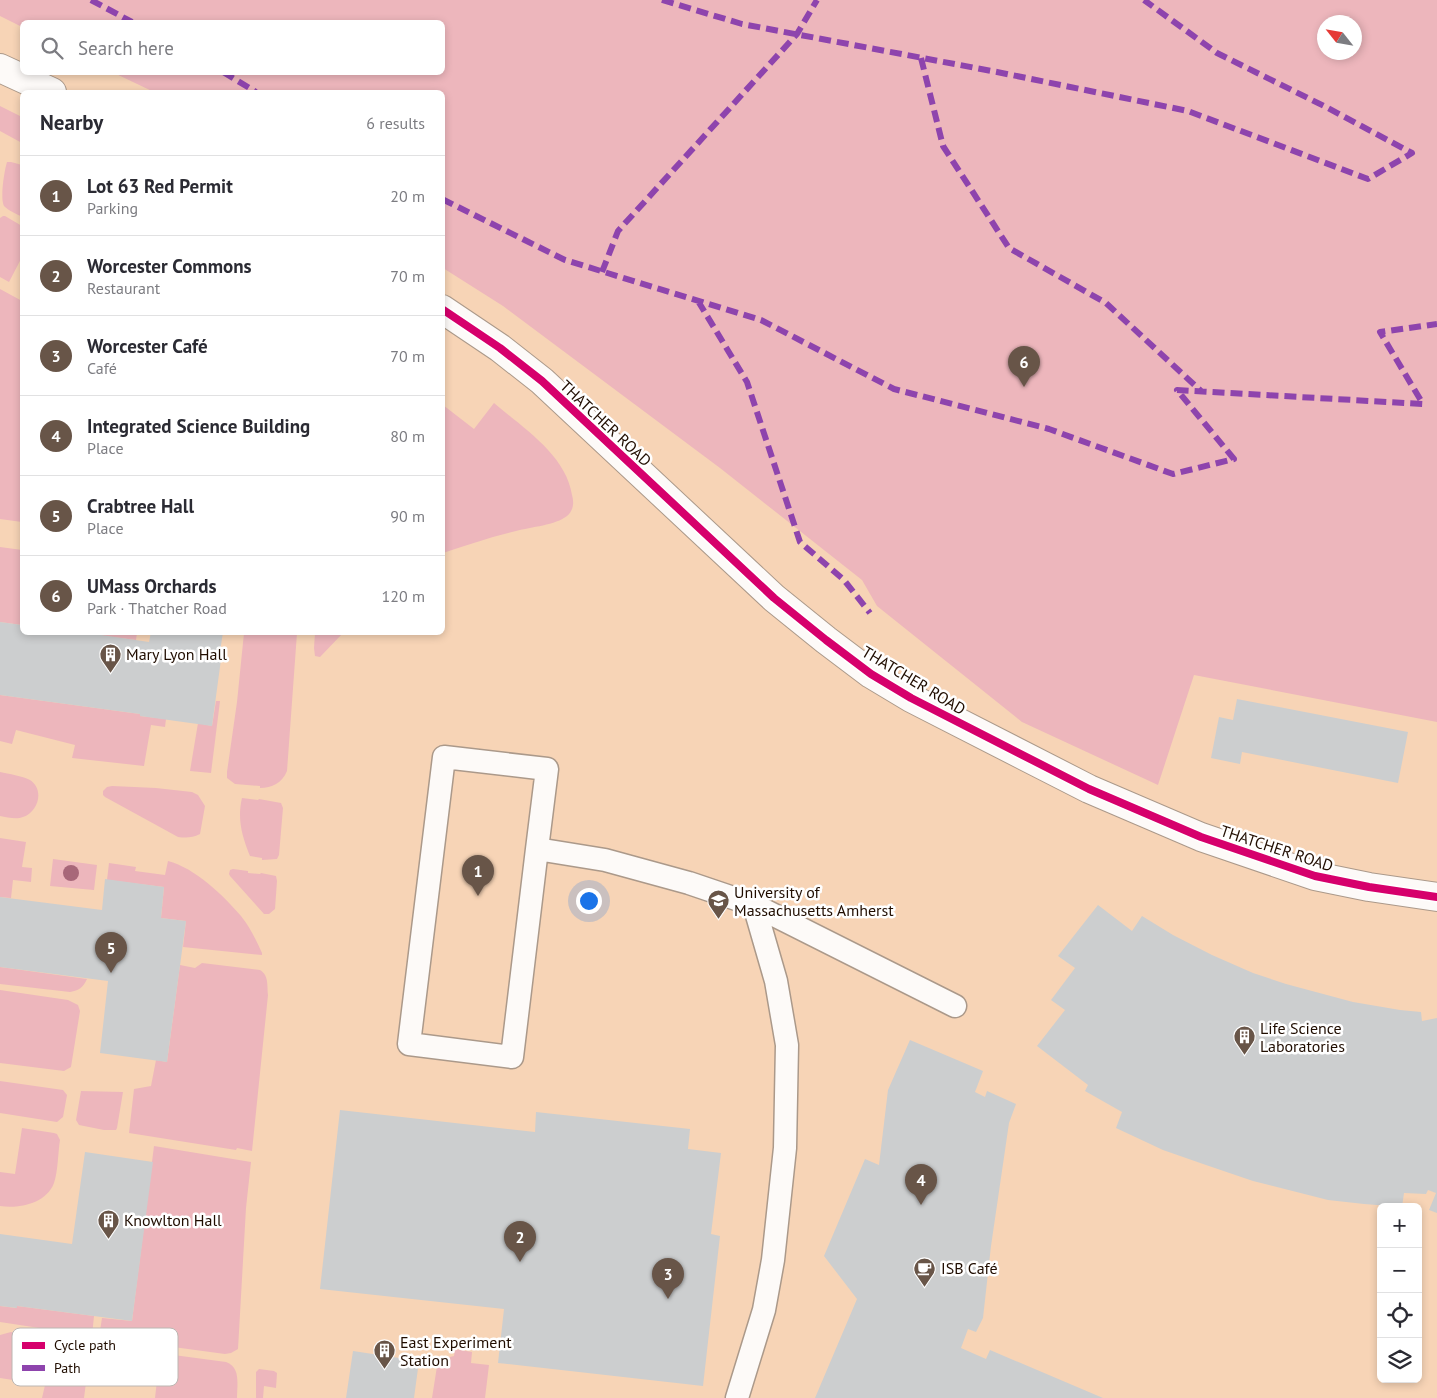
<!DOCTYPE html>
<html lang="en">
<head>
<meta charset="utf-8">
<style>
	:root { --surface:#fff; --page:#f2f2f3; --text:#2b2b33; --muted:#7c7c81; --line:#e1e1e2; --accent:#685548 }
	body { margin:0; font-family:"PT Sans",sans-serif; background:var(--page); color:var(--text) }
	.controls { position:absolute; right:15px; bottom:15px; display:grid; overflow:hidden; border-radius:8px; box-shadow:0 2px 8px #0003 }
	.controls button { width:45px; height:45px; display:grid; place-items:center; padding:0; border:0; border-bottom:1px solid var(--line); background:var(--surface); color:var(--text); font:25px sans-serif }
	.compass { position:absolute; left:1317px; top:15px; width:45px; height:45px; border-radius:50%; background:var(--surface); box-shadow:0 2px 8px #0003; rotate:301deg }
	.you { position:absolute; left:588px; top:900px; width:18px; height:18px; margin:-12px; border:4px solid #fff; border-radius:50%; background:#1a73e8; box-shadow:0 0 0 8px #1a73e833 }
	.badge { display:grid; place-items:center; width:32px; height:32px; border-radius:50%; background:var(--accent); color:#fff; font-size:16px; font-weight:700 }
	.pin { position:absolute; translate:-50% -41px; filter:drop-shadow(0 1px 2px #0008) }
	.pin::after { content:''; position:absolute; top:26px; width:18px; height:15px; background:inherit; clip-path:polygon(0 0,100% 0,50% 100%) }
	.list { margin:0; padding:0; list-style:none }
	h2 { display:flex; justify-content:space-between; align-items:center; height:65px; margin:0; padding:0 20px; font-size:21px }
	h2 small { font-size:16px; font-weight:400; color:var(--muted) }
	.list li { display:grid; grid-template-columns:32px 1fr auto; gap:15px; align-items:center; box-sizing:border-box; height:80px; padding:0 20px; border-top:1px solid var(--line) }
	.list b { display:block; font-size:19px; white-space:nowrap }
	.list p { margin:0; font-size:16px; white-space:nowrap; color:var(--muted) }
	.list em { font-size:16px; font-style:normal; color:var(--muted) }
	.icon { flex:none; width:28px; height:28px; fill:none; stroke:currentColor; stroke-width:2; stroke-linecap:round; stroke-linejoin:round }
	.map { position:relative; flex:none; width:1437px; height:1398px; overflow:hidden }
	.search { position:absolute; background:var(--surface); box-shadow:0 2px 8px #0003; left:20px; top:20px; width:425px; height:55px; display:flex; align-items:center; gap:12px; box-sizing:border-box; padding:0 18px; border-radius:8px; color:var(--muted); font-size:19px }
	.panel { position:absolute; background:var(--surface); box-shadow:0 2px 8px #0003; left:20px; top:90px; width:425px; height:545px; border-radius:8px }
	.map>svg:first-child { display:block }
	.built { fill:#f7d4b6; fill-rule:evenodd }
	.green { fill:#edb6bc; fill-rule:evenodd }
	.building { fill:#cccecf }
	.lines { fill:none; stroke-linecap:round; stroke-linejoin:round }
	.lane-casing { stroke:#ab998a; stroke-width:25 }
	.secondary-casing { stroke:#ab998a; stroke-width:30 }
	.lane { stroke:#fdfaf8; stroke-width:22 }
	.secondary { stroke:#fdfaf8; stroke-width:28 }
	.quiet { stroke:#8e44ad; stroke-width:6; stroke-dasharray:12 6; stroke-linecap:butt }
	.cycleway-casing { stroke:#fff; stroke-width:11 }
	.cycleway { stroke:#d6006c; stroke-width:8 }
	.tree { fill:#a86779 }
	.labels { text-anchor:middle; stroke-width:5; stroke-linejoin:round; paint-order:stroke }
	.street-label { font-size:16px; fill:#200d00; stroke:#fff }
	.poi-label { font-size:16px; fill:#200d00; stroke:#fff; text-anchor:start }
	.key { fill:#fff; stroke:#bcb6b2; stroke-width:1 }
	.key-label { font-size:14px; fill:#200d00 }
</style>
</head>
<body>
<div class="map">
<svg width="1437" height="1398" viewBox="0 0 1437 1398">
	<rect width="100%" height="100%" fill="#efdccd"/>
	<path class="built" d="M 0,0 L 1437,0 L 1437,1398 L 0,1398 ZM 22,22 L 442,22 L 442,72 L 22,72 ZM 1324,22 L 1354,22 L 1354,52 L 1324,52 ZM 22,92 L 442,92 L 442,632 L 22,632 ZM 1381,1207 L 1418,1207 L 1418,1379 L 1381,1379 Z"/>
	<path class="green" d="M 0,0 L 1437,0 L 1437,722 L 1194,675 L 1158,785 L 1022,722 L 877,606 L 862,580 L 720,468 L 503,306 L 443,268 L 442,92 L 154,92 L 114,73 L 442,72 L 442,22 L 22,22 L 22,27 L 0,16 ZM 1324,22 L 1354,22 L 1354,52 L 1324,52 Z
		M 0,106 L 22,117 L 22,143 L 0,131 Z
		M 7,162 L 11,162 L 22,165 L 22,217 C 17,214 9,211 4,206 C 0,199 4,172 7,162 Z
		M 3,216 L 5,216 L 22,226 L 22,257 L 9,282 L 0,277 L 0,218 Z
		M 0,289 L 22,301 L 22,522 L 0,519 Z
		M 494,403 C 523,428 566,455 572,495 C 574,502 574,510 567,516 C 556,525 531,527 516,531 C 491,537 467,545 443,553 L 443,405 L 474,429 Z
		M 0,547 L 22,550 L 22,625 L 0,622 Z
		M 81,633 L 137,633 L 136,640 Z
		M 244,633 L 297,633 L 287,771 C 282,783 272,788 260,788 L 260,786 L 235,784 L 227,778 L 227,772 L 237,702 Z
		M 315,633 L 315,632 L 343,633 L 320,657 L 315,656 L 314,648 Z
		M 0,695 L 140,714 L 140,716 L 166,719 L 165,727 L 151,725 L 144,766 L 72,758 L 75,745 L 16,730 L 12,744 L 0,741 Z
		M 216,701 L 220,701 L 211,773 L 190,771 L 198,723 L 212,726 Z
		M 0,772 C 9,774 22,776 30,780 C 45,790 38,812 23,817 C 16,820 7,817 0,816 Z
		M 112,786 L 156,788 L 192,792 L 198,795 L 205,806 L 200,834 C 192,838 186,838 178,837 L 105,797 L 103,795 L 103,791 L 107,787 Z
		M 242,798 L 258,800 L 259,799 L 281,803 L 283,808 L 279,855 L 277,859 L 262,860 L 262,858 L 250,856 C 242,836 237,819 242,798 Z
		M 0,838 L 26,842 L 22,867 L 32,868 L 31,882 L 13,880 L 11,898 L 0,897 Z
		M 53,859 L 97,865 L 94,890 L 50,886 Z
		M 168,861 C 195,868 223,895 241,916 C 250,927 256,940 262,953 L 262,955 L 183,947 L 186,921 L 161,918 L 164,887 L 107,880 L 109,863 L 136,867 L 135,871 L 165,875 Z
		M 233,869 L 248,871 L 248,873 L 260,874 L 261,873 L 276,876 L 277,881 L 275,909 L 269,914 L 264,914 L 230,876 L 229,874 L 230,870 Z
		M 202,963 L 260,970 C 269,975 267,986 268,995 L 252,1151 L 237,1148 L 236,1150 L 129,1133 L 134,1089 L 151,1086 L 156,1060 L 167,1062 L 180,965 L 195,968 Z
		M 0,967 L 87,979 C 83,988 79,990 70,992 L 0,984 Z
		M 0,990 L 68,1000 L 78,1005 L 80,1011 L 71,1067 L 64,1071 L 0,1063 Z
		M 0,1081 L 63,1090 L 67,1095 L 63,1117 L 57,1122 L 0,1113 Z
		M 81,1091 L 123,1092 L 117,1128 L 116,1130 L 104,1130 L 79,1125 L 76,1120 Z
		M 22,1128 L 54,1133 L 57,1134 L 60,1140 C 58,1152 58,1172 54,1183 C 46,1204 18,1209 0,1206 L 0,1172 L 15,1174 Z
		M 154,1146 L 251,1162 L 246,1208 L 238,1349 L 231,1353 L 225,1354 L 99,1337 L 102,1318 L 132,1321 Z
		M 0,1306 L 16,1308 L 17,1306 L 94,1316 L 92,1336 L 0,1322 Z
		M 11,1332 L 91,1344 L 84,1398 L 42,1398 L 45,1385 L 0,1378 L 0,1335 Z
		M 455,1349 L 472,1352 L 471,1363 L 489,1365 L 485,1398 L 432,1398 L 438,1360 L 454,1356 Z
		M 136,1350 L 226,1362 C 241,1367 237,1385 237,1398 L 155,1398 L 159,1362 L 135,1359 Z
		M 259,1369 L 274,1371 L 277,1373 L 276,1388 L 264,1386 L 263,1398 L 256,1398 L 256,1372 Z"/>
	<path class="building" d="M 0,622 L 22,625 L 22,632 L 81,632 L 149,642 L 151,632 L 223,632 L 220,652 L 222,652 L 212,726 L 140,716 L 140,714 L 0,695 Z
		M 1237,699 L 1408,732 L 1398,783 L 1242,752 L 1240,764 L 1211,758 L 1219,717 L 1233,720 Z
		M 105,879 L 164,887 L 161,918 L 186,921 L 167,1062 L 100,1053 L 108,981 L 0,967 L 0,897 L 102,910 Z
		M 1098,905 L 1132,931 L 1142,916 L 1173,935 L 1212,955 L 1253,973 L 1286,984 L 1353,1002 L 1400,1010 L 1421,1012 L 1422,1021 L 1437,1018 L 1437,1213 L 1429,1210 L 1436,1193 L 1428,1190 L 1426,1194 L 1404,1193 L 1402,1207 L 1364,1204 L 1328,1200 L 1253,1181 L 1206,1165 L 1163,1150 L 1116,1128 L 1122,1112 L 1085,1091 L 1088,1085 L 1037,1046 L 1065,1010 L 1051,1000 L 1075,968 L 1058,956 Z
		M 910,1040 L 983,1071 L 975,1092 L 985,1097 L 987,1091 L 1016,1104 L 1009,1123 L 991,1246 L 983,1318 L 976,1332 L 968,1329 L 961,1348 L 986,1359 L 990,1350 L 1103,1398 L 815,1398 L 857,1299 L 824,1256 L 865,1159 L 879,1165 L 888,1090 Z
		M 340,1110 L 535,1132 L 536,1112 L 690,1129 L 688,1149 L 721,1153 L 711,1234 L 720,1236 L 703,1386 L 498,1363 L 504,1309 L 320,1289 Z
		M 85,1152 L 153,1162 L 132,1321 L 17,1306 L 17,1308 L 0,1306 L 0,1234 L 72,1244 Z
		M 353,1351 L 419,1361 L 414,1398 L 346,1398 Z"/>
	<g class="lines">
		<defs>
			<path id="lane" d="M 537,849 L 512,1057 L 409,1044 L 444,757 L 547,769 L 537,849 L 605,860 L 689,883 L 754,905 L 955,1006
				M 737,1398 L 764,1310 L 773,1260 L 785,1148 L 787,1045 L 776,981 L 754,905"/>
			<path id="secondary" d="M 0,68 L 52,92
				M 442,309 L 500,348 L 542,381 L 774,598 L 826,640 L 871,674 L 911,698 L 1089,789 L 1201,837 L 1315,876 L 1369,887 L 1437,897"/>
		</defs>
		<use href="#lane" class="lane-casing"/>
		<use href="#secondary" class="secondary-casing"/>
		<use href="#lane" class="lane"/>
		<use href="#secondary" class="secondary"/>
		<path class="quiet" d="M 91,0 L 132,22
			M 662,0 L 742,24 L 997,72 L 1188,111 L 1368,179 L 1412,153 L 1324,106 L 1217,53 L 1144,0
			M 921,58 L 943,146 L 1009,248 L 1106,303 L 1201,391
			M 223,72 L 256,92
			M 442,199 L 565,260 L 761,320 L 894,389 L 1049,429 L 1173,474 L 1234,459 L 1177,390 L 1423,404 L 1380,332 L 1437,324
			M 602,272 L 618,231 L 797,34 L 817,0
			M 698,301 L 747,382 L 800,542 L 844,580 L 870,613"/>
		<defs>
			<path id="cycleway" d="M 442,309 L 500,348 L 542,381 L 774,598 L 826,640 L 871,674 L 911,698 L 1089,789 L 1201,837 L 1315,876 L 1369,887 L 1437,897"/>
		</defs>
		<use href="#cycleway" class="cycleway-casing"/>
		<use href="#cycleway" class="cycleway"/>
	</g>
	<circle class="tree" cx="71" cy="873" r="8"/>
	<defs>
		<symbol id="building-pin" viewBox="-11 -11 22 30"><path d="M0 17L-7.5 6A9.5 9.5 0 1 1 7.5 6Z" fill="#685548" stroke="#fff"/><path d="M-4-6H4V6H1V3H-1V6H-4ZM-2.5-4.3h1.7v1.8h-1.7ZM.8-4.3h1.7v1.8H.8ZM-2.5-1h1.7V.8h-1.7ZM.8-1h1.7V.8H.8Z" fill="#fff"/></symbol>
		<symbol id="university-pin" viewBox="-11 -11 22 30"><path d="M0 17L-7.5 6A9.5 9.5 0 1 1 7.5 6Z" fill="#685548" stroke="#fff"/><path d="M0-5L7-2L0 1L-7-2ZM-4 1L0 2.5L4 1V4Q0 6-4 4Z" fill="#fff"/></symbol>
		<symbol id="cafe-pin" viewBox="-11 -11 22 30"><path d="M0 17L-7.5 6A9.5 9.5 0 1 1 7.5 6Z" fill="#685548" stroke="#fff"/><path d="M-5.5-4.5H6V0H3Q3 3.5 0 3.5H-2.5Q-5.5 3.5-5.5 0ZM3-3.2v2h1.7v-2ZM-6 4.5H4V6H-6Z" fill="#fff"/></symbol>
	</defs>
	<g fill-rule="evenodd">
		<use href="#building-pin" x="98" y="642" width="25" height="34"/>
		<use href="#university-pin" x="706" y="888" width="25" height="34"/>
		<use href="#building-pin" x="1232" y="1024" width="25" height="34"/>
		<use href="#building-pin" x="96" y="1208" width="25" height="34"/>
		<use href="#cafe-pin" x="912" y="1256" width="25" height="34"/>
		<use href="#building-pin" x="372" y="1338" width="25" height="34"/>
	</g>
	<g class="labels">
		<g class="street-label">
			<text transform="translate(606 423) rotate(43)" y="6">THATCHER ROAD</text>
			<text transform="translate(914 680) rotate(31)" y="6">THATCHER ROAD</text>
			<text transform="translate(1277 848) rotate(18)" y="6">THATCHER ROAD</text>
		</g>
		<g class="poi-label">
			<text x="126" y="660">Mary Lyon Hall</text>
			<text x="734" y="898">University of<tspan x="734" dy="18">Massachusetts Amherst</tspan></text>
			<text x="1260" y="1034">Life Science<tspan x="1260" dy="18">Laboratories</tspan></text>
			<text x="124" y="1226">Knowlton Hall</text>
			<text x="941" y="1274">ISB Café</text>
			<text x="400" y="1348">East Experiment<tspan x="400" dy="18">Station</tspan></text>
		</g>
	</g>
	<rect x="12" y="1328" width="166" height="58" rx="8" class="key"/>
	<rect x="22" y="1342" width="23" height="7" fill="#d6006c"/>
	<rect x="22" y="1365" width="23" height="6" fill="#8e44ad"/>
	<g class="key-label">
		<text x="54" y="1350">Cycle path</text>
		<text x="54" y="1373">Path</text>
	</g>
</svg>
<div class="controls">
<button>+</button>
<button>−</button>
<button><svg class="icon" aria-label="locate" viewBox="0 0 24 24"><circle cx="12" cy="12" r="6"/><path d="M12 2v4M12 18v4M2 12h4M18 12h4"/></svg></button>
<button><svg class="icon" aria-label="layers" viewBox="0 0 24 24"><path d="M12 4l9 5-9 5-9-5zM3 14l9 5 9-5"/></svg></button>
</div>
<svg class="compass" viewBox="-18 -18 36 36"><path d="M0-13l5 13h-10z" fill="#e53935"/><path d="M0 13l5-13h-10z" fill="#7c7c81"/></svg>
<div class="you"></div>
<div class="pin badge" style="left:478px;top:896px">1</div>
<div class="pin badge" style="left:520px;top:1262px">2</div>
<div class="pin badge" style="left:668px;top:1299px">3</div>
<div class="pin badge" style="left:921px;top:1205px">4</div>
<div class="pin badge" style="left:111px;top:973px">5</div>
<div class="pin badge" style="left:1024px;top:387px">6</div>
<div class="search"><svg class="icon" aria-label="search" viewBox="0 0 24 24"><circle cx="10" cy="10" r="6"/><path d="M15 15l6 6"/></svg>Search here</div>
<section class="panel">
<h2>Nearby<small>6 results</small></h2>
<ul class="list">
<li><span class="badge">1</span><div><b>Lot 63 Red Permit</b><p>Parking</p></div><em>20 m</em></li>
<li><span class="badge">2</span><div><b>Worcester Commons</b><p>Restaurant</p></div><em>70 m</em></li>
<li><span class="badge">3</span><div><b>Worcester Café</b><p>Café</p></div><em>70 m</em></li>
<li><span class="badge">4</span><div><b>Integrated Science Building</b><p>Place</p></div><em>80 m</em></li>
<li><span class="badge">5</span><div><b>Crabtree Hall</b><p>Place</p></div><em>90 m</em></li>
<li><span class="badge">6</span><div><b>UMass Orchards</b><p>Park · Thatcher Road</p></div><em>120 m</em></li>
</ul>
</section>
</div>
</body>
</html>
